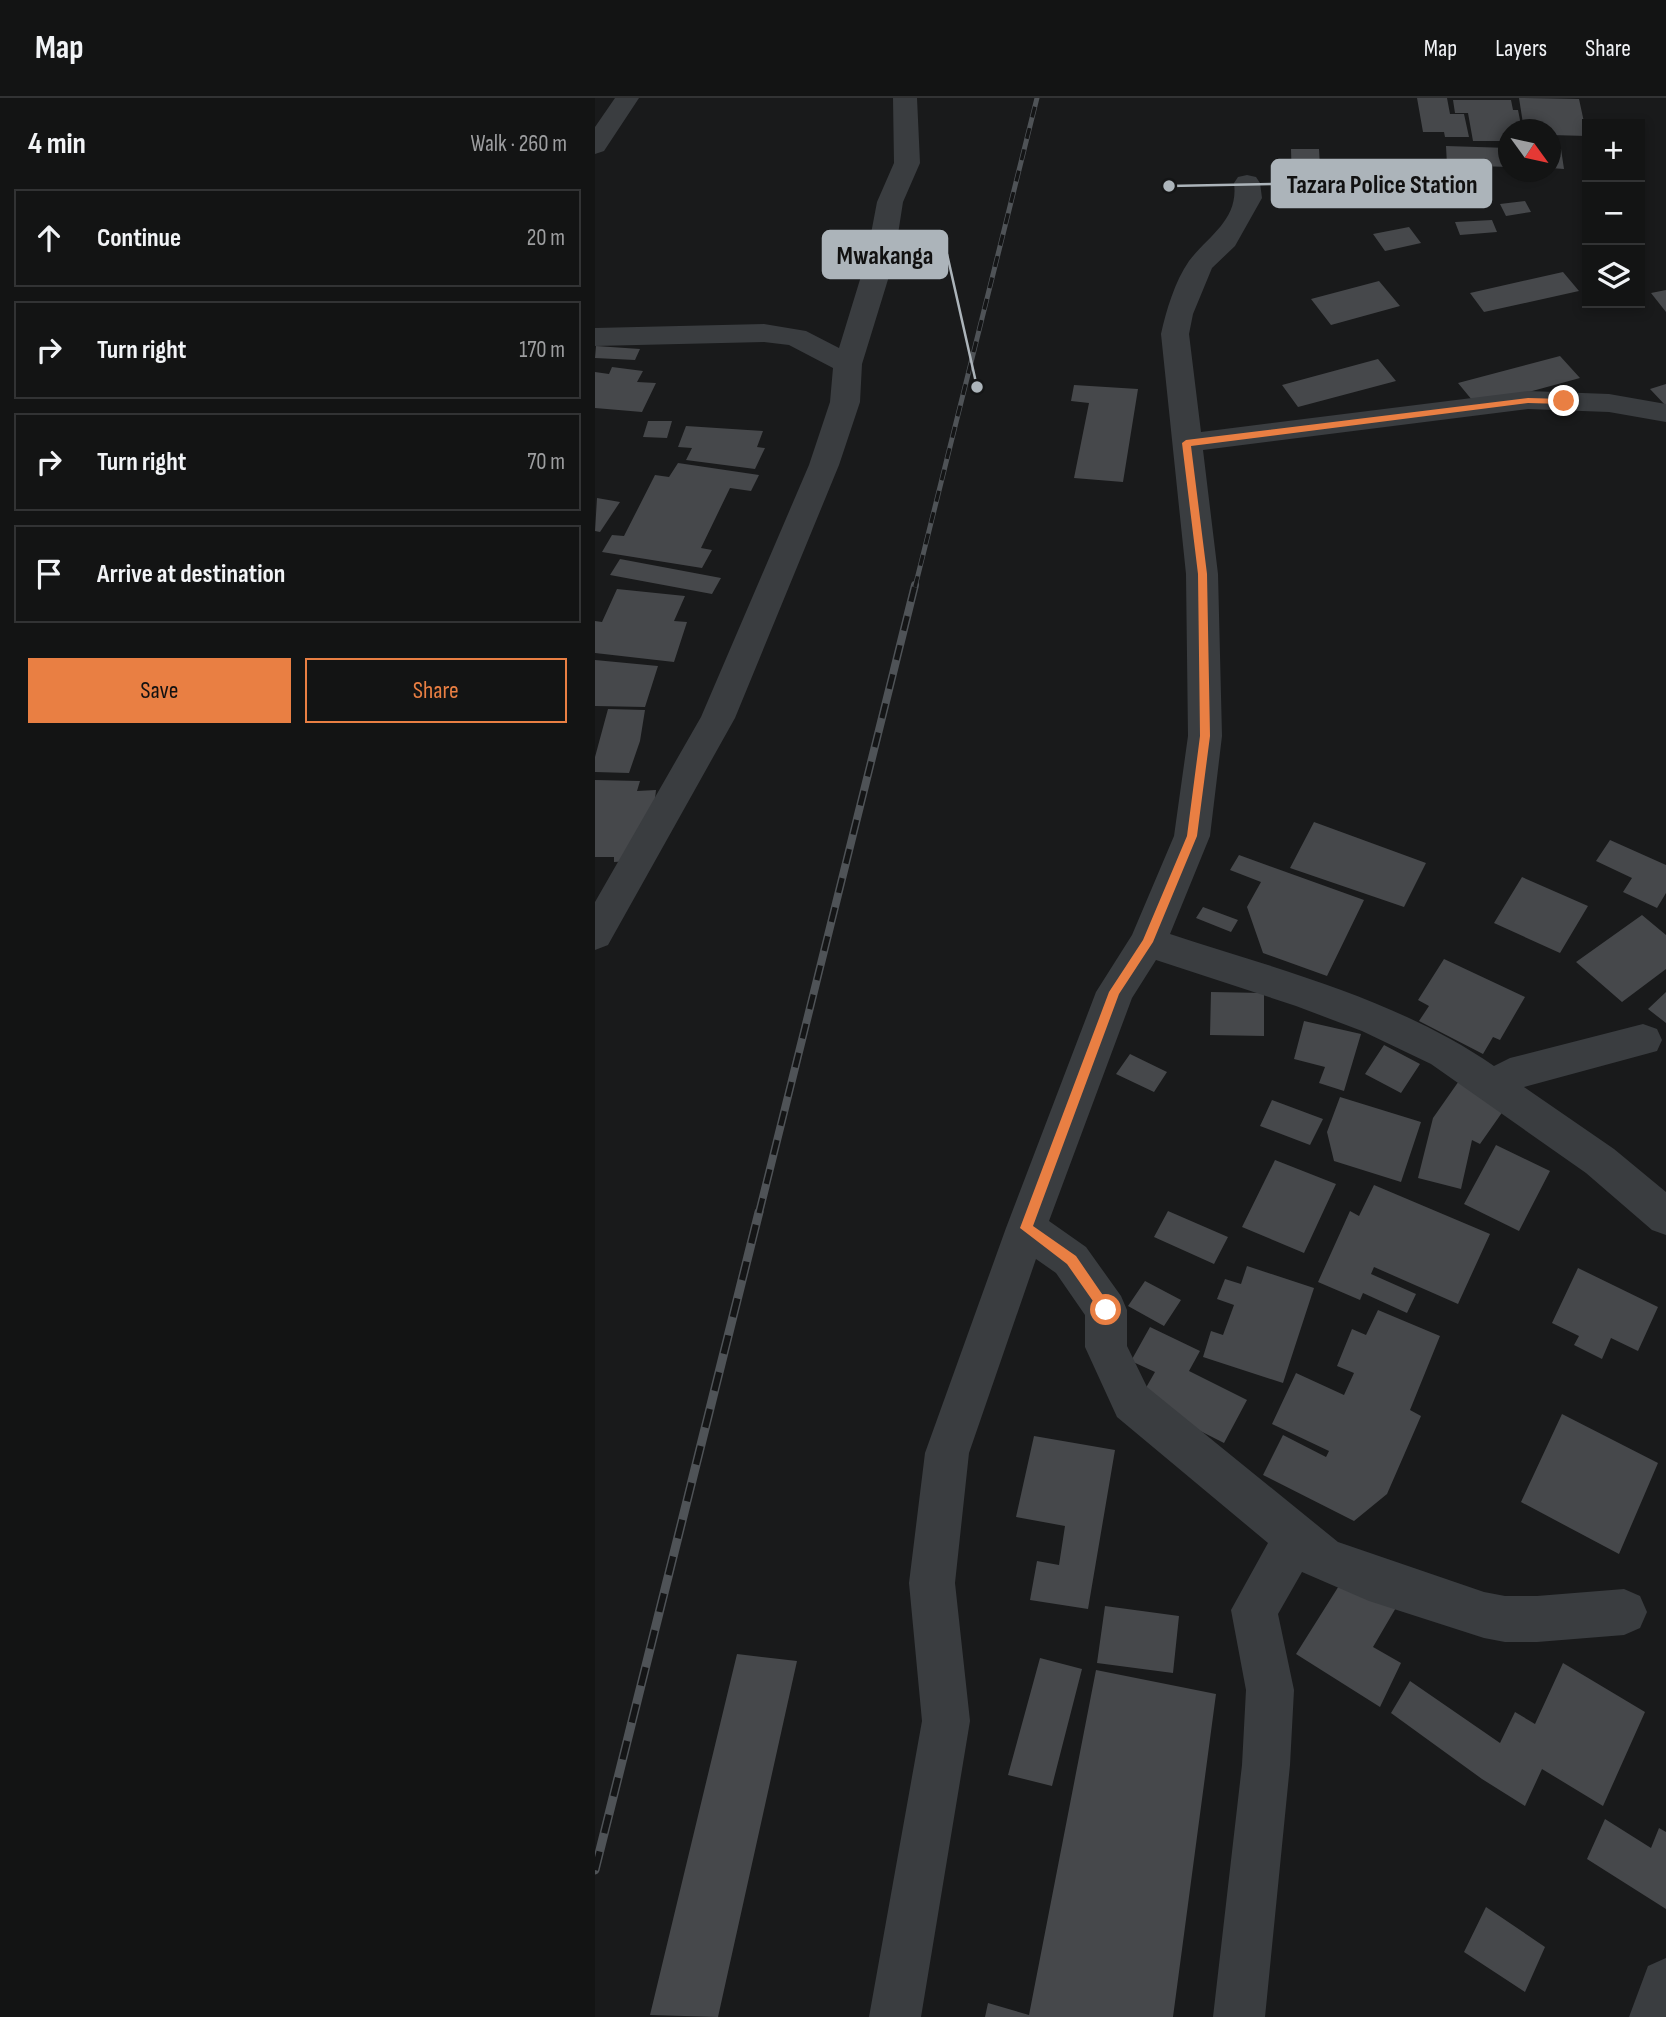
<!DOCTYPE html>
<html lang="en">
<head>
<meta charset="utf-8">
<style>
	:root { --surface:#131414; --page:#1c1d1d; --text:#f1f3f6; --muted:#9d9ea0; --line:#323334; --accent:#e97f43 }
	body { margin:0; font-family:"Sofia Sans Condensed",sans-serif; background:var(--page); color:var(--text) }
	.controls { position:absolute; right:21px; top:21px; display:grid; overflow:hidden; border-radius:0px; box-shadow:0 4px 10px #0003 }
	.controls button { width:63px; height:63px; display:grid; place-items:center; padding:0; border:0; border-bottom:2px solid var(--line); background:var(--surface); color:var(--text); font:35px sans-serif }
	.compass { position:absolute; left:903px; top:21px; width:63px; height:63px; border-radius:50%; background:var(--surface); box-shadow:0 4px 10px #0003; rotate:123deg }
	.stop { position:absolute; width:21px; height:21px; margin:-16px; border:5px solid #e97f43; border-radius:50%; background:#fff }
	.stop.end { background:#e97f43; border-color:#fff; box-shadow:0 2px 7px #0008 }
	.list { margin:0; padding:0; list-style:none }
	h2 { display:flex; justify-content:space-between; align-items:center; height:91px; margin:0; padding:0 28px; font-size:30px }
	h2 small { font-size:23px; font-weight:400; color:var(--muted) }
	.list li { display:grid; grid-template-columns:46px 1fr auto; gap:21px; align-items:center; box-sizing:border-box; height:98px; margin:0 14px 14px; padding:0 14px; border:2px solid var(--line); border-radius:0px }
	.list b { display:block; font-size:26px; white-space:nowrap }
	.list em { font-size:23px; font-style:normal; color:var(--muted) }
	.actions { display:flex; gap:14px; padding:21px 28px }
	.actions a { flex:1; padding:16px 0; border:2px solid var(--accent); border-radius:0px; text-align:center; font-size:24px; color:var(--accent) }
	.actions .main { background:var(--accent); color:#111 }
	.icon { flex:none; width:38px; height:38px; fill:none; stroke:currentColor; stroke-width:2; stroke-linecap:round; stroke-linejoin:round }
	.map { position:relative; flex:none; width:1071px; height:1919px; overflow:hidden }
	header { display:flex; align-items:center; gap:42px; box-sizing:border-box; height:98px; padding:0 35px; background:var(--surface); border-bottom:2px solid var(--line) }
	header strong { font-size:33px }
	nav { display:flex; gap:38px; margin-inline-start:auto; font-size:24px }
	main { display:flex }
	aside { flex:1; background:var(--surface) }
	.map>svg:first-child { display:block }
	.building { fill:#46484b }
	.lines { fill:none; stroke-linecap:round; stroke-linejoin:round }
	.minor { fill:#3a3d40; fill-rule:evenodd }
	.rail-far2-casing { stroke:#4f5357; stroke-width:5 }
	.rail-far1-casing { stroke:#4f5357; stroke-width:8 }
	.rail-casing { stroke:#4f5357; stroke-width:9 }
	.rail-far2 { stroke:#141516; stroke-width:3.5; stroke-dasharray:11; stroke-linecap:butt }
	.rail-far1 { stroke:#141516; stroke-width:5; stroke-dasharray:15; stroke-linecap:butt }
	.rail { stroke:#141516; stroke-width:6; stroke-dasharray:19; stroke-linecap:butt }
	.route { fill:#e97f43 }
	.leader { fill:none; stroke:#acb4ba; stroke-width:2.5 }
	.callout-dot { fill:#acb4ba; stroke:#141516; stroke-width:2.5 }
	.callout { fill:#acb4ba; stroke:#acb4ba; stroke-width:2.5 }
	.callout-label { font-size:26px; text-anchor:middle; font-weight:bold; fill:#111 }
</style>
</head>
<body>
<header>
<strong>Map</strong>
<nav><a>Map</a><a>Layers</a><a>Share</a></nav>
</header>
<main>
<aside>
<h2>4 min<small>Walk · 260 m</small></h2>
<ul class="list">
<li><svg class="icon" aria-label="ahead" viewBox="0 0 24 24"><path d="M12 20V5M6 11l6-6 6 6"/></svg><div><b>Continue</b></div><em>20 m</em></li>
<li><svg class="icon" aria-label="right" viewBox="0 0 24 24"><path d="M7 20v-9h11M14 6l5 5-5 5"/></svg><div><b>Turn right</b></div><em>170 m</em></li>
<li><svg class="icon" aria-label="right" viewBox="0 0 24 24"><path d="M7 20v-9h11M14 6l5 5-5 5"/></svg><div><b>Turn right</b></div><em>70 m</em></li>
<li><svg class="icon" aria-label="arrive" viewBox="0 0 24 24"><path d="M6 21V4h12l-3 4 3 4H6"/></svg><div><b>Arrive at destination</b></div></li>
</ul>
<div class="actions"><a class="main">Save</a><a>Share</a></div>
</aside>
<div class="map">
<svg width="1071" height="1919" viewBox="0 0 1071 1919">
	<rect width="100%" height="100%" fill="#191a1b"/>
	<path class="building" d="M 822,0 L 852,0 L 855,16 L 869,16 L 874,39 L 850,39 L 849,34 L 828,34 Z
		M 924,0 L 984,1 L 992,38 L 956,37 L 956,32 L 929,32 Z
		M 858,2 L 916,2 L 918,12 L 923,12 L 927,32 L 914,32 L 914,43 L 878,43 L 873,15 L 860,15 Z
		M 851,48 L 914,50 L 914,69 L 852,67 Z
		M 696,51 L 724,51 L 726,88 L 697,87 Z
		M 956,51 L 966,51 L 969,71 L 956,70 Z
		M 930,103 L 936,114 L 911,118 L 905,106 Z
		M 897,122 L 902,134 L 865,137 L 860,124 Z
		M 814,129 L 826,145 L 790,153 L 778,136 Z
		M 968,174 L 984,193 L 889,214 L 875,195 Z
		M 784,183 L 805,208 L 736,227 L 716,201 Z
		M 1071,192 L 1071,214 L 1056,195 Z
		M 1,248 L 45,251 L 40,262 L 0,260 Z
		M 965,258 L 985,280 L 882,308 L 863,285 Z
		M 783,261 L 801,283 L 703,309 L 687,287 Z
		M 17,269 L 48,273 L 42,284 L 61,285 L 47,314 L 0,310 L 0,274 L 14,276 Z
		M 1071,286 L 1071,308 L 1055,291 Z
		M 479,287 L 543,291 L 528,384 L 479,380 L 494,305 L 476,303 Z
		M 53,323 L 77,323 L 72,340 L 48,339 Z
		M 91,328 L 168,333 L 162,349 L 170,350 L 160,371 L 91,362 L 97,350 L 83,349 Z
		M 83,365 L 164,377 L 156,393 L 135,390 L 106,450 L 117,452 L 107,470 L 7,454 L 17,437 L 29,438 L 60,377 L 74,379 Z
		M 2,400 L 25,404 L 5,434 L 0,433 Z
		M 25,461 L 126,480 L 117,496 L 15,477 Z
		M 22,491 L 90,498 L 79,523 L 92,524 L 79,564 L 0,555 L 0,523 L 7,524 Z
		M 0,562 L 63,568 L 50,609 L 0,608 Z
		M 13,611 L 50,612 L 45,643 L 34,675 L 0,674 L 0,659 Z
		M 0,682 L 45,683 L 42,693 L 61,692 L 53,762 L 19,764 L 19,759 L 0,759 Z
		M 719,724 L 831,765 L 809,809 L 695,770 Z
		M 1015,742 L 1071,767 L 1071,795 L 1062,810 L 1028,794 L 1037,780 L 1001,763 Z
		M 644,757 L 769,802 L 732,878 L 668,855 L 652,809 L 666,784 L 635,772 Z
		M 927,779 L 993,808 L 965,855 L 899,825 Z
		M 608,809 L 643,822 L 636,834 L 601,820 Z
		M 1047,817 L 1071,837 L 1071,871 L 1027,904 L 981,864 Z
		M 849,861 L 930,899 L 905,942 L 898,939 L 888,956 L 824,923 L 834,908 L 823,902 Z
		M 616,894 L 669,895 L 669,938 L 615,937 Z
		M 1071,894 L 1071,925 L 1053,911 Z
		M 709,923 L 766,936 L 749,993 L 724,985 L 730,969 L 699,961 Z
		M 789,947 L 825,966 L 806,995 L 770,976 Z
		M 535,956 L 572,974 L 559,994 L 521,976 Z
		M 866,980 L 913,1006 L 885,1046 L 877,1042 L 866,1091 L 823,1080 L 838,1020 Z
		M 745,999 L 826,1024 L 806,1084 L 739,1063 L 732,1034 Z
		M 677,1002 L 728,1021 L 715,1047 L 665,1028 Z
		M 901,1047 L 955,1073 L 924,1133 L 869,1106 Z
		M 680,1062 L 741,1086 L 709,1155 L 647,1129 Z
		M 779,1087 L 895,1136 L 863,1206 L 779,1169 L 776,1176 L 821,1196 L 812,1215 L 768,1195 L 765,1202 L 723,1184 L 755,1113 L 764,1118 Z
		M 573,1113 L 633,1139 L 619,1166 L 559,1139 Z
		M 652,1168 L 719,1190 L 688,1285 L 608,1259 L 616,1233 L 628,1237 L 639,1207 L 622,1201 L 630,1181 L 646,1186 Z
		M 983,1170 L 1063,1209 L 1043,1253 L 1016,1240 L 1007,1261 L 979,1247 L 984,1238 L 957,1225 Z
		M 550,1183 L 586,1202 L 569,1228 L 533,1208 Z
		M 783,1212 L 845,1238 L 815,1312 L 826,1318 L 792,1396 L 759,1423 L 668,1377 L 688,1337 L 731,1359 L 734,1353 L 677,1326 L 701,1275 L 749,1297 L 759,1275 L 742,1268 L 757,1231 L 771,1237 Z
		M 555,1229 L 605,1253 L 594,1273 L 652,1302 L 629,1345 L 544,1302 L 560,1274 L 536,1263 Z
		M 967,1316 L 1063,1365 L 1024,1456 L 926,1404 Z
		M 439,1338 L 520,1352 L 493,1511 L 435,1502 L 442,1463 L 464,1467 L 470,1428 L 421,1419 Z
		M 752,1475 L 802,1508 L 778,1549 L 806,1565 L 785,1609 L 701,1556 Z
		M 510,1508 L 584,1518 L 578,1575 L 502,1565 Z
		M 142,1556 L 202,1563 L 123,1919 L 55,1917 Z
		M 445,1560 L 487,1571 L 457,1688 L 413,1677 Z
		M 968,1565 L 1050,1614 L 1008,1708 L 947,1671 L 930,1708 L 887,1681 L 796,1615 L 815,1583 L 905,1645 L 920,1614 L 940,1626 Z
		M 501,1572 L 621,1596 L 578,1919 L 390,1919 L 393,1905 L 434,1917 Z
		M 1010,1721 L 1056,1750 L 1064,1730 L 1071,1734 L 1071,1811 L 992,1761 Z
		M 891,1809 L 950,1849 L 930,1894 L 869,1854 Z"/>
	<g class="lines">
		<path class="minor" d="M 20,0 L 44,0 L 9,53 L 0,56 L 0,29 Z
			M 298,0 L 322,0 L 325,65 L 308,104 L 299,162 L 267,266 L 265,304 L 244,367 L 140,620 L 13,847 L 0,852 L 0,804 L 106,619 L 214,367 L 235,304 L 238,270 L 194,247 L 169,244 L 0,248 L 0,230 L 169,226 L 211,233 L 244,250 L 271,162 L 282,104 L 299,65 Z
			M 652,77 L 661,79 L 665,85 L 667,100 L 640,148 L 617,170 L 598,216 L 594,236 L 606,334 L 933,293 L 1014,296 L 1071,306 L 1071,324 L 1014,314 L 933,311 L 608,352 L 623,476 L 627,638 L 615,738 L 575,836 C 685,872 802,901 899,968 L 915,960 L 1048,926 L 1062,931 L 1067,942 L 1062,953 L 929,989 L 1019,1051 L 1071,1094 L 1071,1137 L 1057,1132 L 991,1075 L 836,966 L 767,933 L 701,908 L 561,862 L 537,900 L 454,1123 L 491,1149 L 526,1198 L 532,1212 L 532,1248 L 552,1289 L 743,1444 L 889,1494 L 910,1498 L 942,1498 L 1029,1491 L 1045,1498 L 1052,1514 L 1045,1530 L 1029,1537 L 942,1544 L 910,1544 L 889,1540 L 774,1503 L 707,1474 L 683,1516 L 699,1592 L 695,1667 L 670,1919 L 618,1919 L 647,1667 L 651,1592 L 636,1512 L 673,1445 L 522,1319 L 490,1249 L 490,1217 L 461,1175 L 441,1161 L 374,1355 L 360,1485 L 375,1623 L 326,1919 L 274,1919 L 327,1623 L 314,1485 L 330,1355 L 411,1130 L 501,894 L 537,837 L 579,738 L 593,638 L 591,476 L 566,236 C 571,213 580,183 594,163 C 613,138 644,122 639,85 L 643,79 Z
			M 1071,1860 L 1071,1919 L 1034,1919 L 1053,1868 Z"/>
		<defs>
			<path id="rail-far2" d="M 320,489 L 442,0"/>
			<path id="rail-far1" d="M 164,1115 L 320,487"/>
			<path id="rail" d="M 0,1772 L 164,1114"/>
		</defs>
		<use href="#rail-far2" class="rail-far2-casing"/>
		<use href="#rail-far1" class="rail-far1-casing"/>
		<use href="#rail" class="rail-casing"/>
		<use href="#rail-far2" class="rail-far2"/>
		<use href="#rail-far1" class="rail-far1"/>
		<use href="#rail" class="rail"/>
	</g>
	<path class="route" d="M 933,300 L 969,301 L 974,303 L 969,306 L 933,305 L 596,348 L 612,476 L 615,638 L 602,738 L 558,844 L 524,896 L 438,1128 L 481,1158 L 518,1212 L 511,1218 L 507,1216 L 472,1166 L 425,1130 L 514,894 L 548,842 L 592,738 L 605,638 L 603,476 L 587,345 L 591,342 Z"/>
	<path class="leader" d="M574 88L677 86M382 289L352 156"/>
	<g class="callout-dot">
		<circle cx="574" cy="88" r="7"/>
		<circle cx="382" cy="289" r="7"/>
	</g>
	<g class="callout">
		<rect x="677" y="62" width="219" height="47" rx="7"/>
		<rect x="228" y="133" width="124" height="47" rx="7"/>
	</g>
	<g class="callout-label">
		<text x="787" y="95">Tazara Police Station</text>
		<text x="290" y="166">Mwakanga</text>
	</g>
</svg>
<div class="controls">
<button>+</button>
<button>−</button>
<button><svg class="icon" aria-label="layers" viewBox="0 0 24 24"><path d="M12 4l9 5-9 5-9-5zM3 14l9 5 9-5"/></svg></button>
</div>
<svg class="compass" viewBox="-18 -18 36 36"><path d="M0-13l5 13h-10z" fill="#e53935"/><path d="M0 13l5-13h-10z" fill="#9d9ea0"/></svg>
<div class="stop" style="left:511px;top:1212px"></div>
<div class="stop end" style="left:969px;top:303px"></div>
</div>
</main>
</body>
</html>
